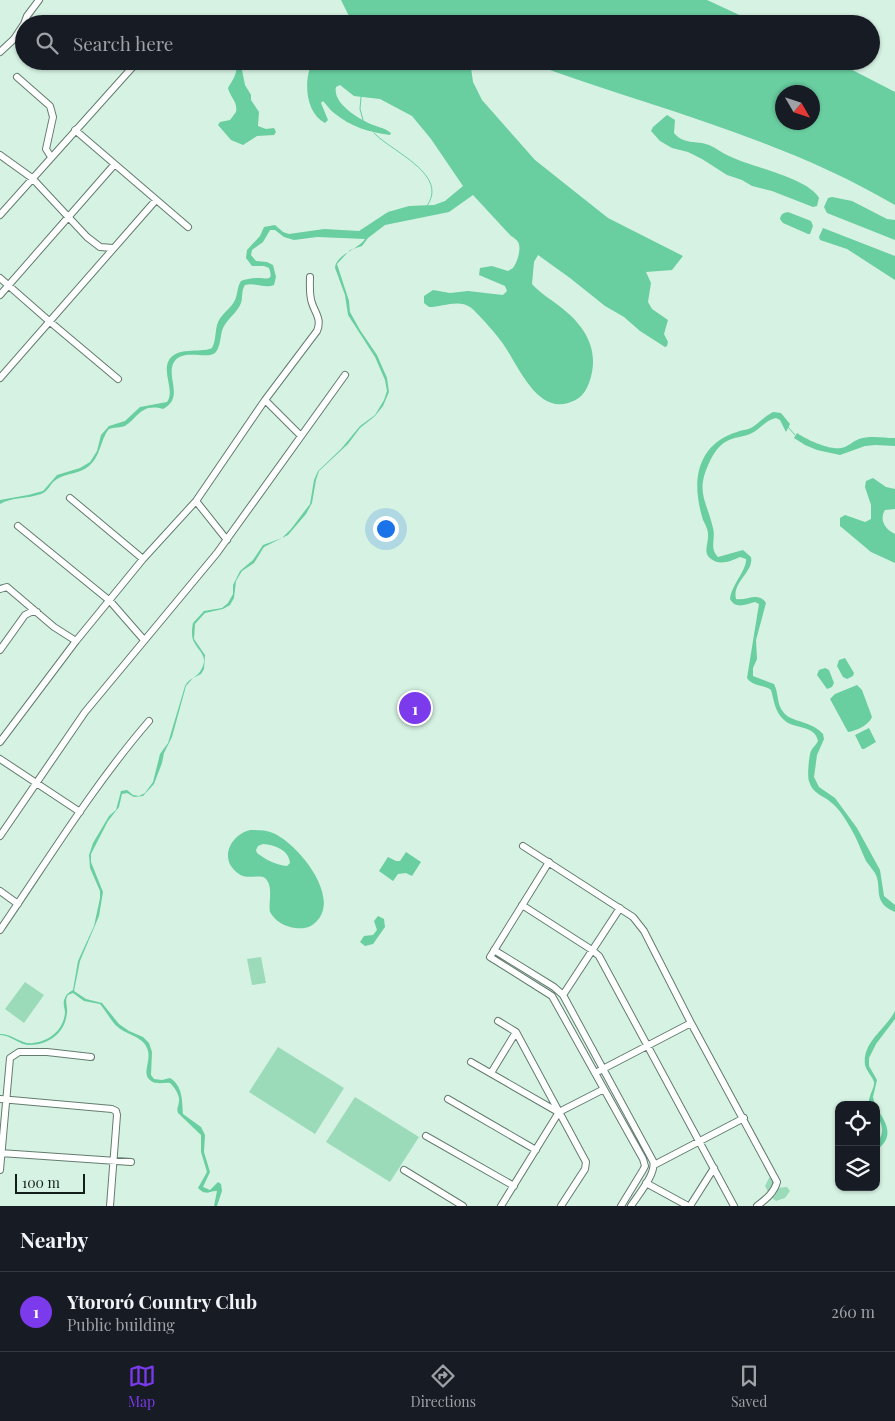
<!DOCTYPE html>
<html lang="en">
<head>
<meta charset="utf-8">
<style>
	:root { --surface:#171b24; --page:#20242c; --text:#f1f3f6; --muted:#9ea1a6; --line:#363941; --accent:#7c3aed }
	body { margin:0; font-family:"Playfair Display",serif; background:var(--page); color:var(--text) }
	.controls { position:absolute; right:15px; bottom:15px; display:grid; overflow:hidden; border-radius:10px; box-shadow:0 1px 4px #0004 }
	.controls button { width:45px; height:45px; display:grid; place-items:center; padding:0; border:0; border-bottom:1px solid var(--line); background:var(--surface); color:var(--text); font:25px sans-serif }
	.compass { position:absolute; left:775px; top:85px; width:45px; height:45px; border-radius:50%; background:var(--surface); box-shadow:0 1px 4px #0004; rotate:129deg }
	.scale { position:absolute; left:15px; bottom:12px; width:70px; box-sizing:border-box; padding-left:5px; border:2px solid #141e19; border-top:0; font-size:14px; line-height:18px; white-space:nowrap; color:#141e19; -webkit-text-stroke:4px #d6f2e3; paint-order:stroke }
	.you { position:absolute; left:385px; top:528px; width:18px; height:18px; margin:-12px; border:4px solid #fff; border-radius:50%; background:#1a73e8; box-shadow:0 0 0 8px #1a73e833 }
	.badge { display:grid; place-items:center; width:32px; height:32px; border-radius:50%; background:var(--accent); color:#fff; font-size:16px; font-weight:700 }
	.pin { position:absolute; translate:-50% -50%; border:2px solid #fff; box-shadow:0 1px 5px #0006 }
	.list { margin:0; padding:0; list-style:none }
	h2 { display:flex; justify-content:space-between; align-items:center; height:65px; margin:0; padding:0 20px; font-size:21px }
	h2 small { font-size:16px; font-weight:400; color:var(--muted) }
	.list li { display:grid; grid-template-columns:32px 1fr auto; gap:15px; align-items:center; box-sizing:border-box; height:80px; padding:0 20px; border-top:1px solid var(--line) }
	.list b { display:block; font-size:19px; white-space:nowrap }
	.list p { margin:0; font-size:16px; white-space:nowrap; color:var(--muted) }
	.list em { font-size:16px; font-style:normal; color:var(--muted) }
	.icon { flex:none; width:28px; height:28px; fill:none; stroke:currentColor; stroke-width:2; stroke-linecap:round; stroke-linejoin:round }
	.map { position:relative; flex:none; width:895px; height:1206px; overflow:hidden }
	.search { position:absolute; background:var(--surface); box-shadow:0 1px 4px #0004; left:15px; right:15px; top:15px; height:55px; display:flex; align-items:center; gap:12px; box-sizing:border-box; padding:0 18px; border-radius:28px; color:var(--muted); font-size:19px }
	.sheet { height:145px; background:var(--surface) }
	nav { display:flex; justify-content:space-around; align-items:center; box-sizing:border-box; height:70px; border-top:1px solid var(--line); background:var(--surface); font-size:14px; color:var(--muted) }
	nav a { display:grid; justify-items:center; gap:2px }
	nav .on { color:var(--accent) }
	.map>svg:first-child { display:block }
	.green { fill:#9bdbba }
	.water { fill:#69cea0; fill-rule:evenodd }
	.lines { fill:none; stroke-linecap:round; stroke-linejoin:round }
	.stream { stroke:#69cea0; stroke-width:1 }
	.minor-casing { stroke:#637c6f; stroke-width:8 }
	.minor { stroke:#fff; stroke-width:6 }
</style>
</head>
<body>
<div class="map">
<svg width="895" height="1206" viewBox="0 0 895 1206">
	<rect width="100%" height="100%" fill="#d6f2e3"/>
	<path class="green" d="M 261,957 L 266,983 L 252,985 L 247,959 Z
		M 25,982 L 44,995 L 24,1023 L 5,1009 Z
		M 278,1047 L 344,1088 L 315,1134 L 249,1092 Z
		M 355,1097 L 419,1137 L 390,1182 L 326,1142 Z
		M 772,1176 L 778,1178 L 779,1182 L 777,1188 L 787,1187 L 790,1191 L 785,1198 L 776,1201 L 771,1197 L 765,1186 L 769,1178 Z"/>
	<path class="water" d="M 341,0 L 707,0 L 759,24 L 353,24 Z
		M 236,61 L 243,61 L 242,70 L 245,85 L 251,95 L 251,100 L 259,112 L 258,126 L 266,129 L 274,128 L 276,132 L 274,135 L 257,136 L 243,145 L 231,140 L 218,125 L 220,122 L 230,120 L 236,112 C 238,102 230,97 228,88 C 234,78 238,73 236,61 Z
		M 313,61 L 343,61 L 346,64 L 359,61 L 470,61 L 473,82 L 482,100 L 535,160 L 608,218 L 683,256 L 672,270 L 646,272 L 651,283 L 648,302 L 652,309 L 668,320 L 664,334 L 668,342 L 667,346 L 665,347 L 640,331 L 624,317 L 605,306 L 570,278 L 538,255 L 534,262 L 532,284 C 540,293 549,298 558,305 C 585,325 601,350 589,383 C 584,395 580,399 568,403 C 535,413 517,362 501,341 C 497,335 476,311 470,307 C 459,299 441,307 429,307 L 424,303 L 424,296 L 433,290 L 450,293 L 468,291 L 503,295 L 507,291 L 505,286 L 479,275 L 480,268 L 492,266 L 508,271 L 513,268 C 517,263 522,248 518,242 C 517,240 513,237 511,236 L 473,195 L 449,212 L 385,225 L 368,238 L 362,246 L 350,250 L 337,264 L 349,301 L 350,312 L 360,330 L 377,355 L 387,378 L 389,392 L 383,406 L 375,416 L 360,428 L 348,444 L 319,471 L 316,480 L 312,503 L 306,514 L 288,535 L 264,547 L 254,563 L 242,571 L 236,581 L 234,598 L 230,605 L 223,609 L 205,613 L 195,624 L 194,639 L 205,655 L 204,669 L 201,674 L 193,678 L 186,686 L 172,737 L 164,753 L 162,763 L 154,784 L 143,796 L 134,797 L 127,793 L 122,794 L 119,807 L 108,821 L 91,854 L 91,862 L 103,892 L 99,916 L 80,961 L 74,991 L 86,999 L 102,1003 L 119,1024 L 129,1031 L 143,1037 L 149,1043 L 152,1052 L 151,1075 L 154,1079 L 162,1080 L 170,1078 C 183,1086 182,1101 183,1114 L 201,1127 L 205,1135 L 204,1152 L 210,1172 L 203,1187 L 210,1190 L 218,1182 L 221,1184 L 222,1191 L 217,1206 L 214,1206 L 217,1191 C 209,1190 207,1197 198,1188 L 207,1172 L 201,1152 L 201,1135 L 178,1113 C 176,1108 179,1106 179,1101 C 180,1095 174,1087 170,1083 C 163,1082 154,1086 148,1078 C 143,1070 152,1059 147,1048 C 143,1037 128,1035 119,1028 C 111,1022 107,1012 100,1004 L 84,1001 L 73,993 L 68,995 C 64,1001 68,1006 67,1013 C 65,1033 49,1045 29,1045 C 19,1045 11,1035 0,1035 L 0,1034 C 12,1033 21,1045 33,1043 C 49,1041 63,1031 65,1013 C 65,1008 62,1003 65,998 C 66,994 70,992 73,990 L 78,961 L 94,926 L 100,898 L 100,891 L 90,868 L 89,855 L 93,843 L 109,816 L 116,810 L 121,791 L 127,790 L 133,795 L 139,796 L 145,793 L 153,782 L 160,754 L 168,743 L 185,686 C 189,678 198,677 201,670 C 209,656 199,652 194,642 C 191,637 192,628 193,623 L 204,611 L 222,608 L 228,603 L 233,594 L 233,585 L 240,571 L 253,560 L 263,545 L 282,538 L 291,529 L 310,504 L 314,480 L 318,471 L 341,449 L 360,426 L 375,415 L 384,400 L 387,391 L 385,380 L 375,357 L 348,315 L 345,295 L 335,268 C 336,254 359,249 365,239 L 317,237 L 294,240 L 284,237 L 275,230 L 270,230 L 263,242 L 252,250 L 251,255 L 256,261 L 267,262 L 273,265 L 276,277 L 274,285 C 264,289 255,282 245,285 C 241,291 243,297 241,303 C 237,313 228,318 223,328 C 220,335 221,347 215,353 C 207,360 180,347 173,364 C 167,379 184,398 163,409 C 141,403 138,418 125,426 C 120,428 114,427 109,429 C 100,440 101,456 89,466 C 80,474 67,473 57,479 C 50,483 49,491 41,494 C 27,499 12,497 0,504 L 0,500 L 28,495 L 43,491 L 57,475 L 80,468 L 90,462 L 97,451 L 101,435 L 109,426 L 125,421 L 140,407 L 167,402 C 175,391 163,375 168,362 C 176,345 199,354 212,348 C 216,340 215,333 217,325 C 220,314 231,309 235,300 C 238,293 237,287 241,281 C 246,279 253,278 258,278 C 267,278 274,282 269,268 L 264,266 L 252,266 L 246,258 L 247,250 L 260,236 L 264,227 L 275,225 L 283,232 L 289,234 L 324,229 L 359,231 L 388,212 L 409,206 L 434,205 L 445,201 L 463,186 L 431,139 L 412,116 L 380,99 L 354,96 L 340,85 L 336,87 C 332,104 362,121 376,126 C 382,128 386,129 391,133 L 390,135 C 369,132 351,127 334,113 C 330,110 327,105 323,101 L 321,103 L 328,120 L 325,123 C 305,113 303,79 313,61 Z
		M 525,61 L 835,61 L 895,92 L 895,205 C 780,137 649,107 525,61 ZM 782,92 L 812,92 L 812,122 L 782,122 Z
		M 667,115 L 675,120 L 674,133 C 684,145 696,140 709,145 C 716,148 722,153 729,156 C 751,167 808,178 819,198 L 817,206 L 813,207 L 772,191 L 752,186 L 742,180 L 727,175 L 702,159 L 688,152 L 672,148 L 660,141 L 651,131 L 653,127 Z
		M 832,197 L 852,201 L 887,219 L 895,220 L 895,240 L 827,213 L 824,207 L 828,198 Z
		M 788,212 L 811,221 L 813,226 L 810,234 L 808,234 L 783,223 L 780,219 C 781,214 783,213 788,212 Z
		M 823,228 L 895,256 L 895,280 L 847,249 L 820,240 L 819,237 Z
		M 773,412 L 781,413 L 790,424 L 786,432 L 780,420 L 776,418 C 765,420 760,430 750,434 C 743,437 734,437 727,441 C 719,445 714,453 710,461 C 695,492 706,499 713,528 C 716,539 709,548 718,557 L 743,550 L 751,557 C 754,572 732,582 736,599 C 747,601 758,591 766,603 L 756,640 L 757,659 L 753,668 L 753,676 L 774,684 C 779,693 776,704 784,713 C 791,722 812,721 823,734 L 824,739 L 817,755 L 814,777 L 819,787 L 835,798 L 857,828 L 880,870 L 884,896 L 895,905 L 895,912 C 871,902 883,887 875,873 C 872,869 869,865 866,861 C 862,853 859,844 855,836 C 849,825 842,812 833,804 C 824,795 813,795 809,781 C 807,777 809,755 811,751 C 813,747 816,745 818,741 C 815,724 793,730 783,719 C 775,711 774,701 771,690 C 763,684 753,687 747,678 L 759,604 L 755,602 C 746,604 736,610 730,599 C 732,584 747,570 746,559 L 740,557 C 731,561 720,566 711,559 C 702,553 709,543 708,534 C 708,529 705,524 703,520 C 696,497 693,471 708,451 C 715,442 726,435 737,432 C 741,430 747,430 751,428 C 759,423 765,416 773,412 Z
		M 797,433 C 807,440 829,450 841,448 C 848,447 853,441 859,439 C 870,435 884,438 895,438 L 895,446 L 875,445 L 865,446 L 840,455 L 817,450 L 805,445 L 794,438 Z
		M 873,478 L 886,487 L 895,489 L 895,509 L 885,510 C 879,520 885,529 895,534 L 895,563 L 871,552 L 840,526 L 840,518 L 845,515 L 865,522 L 871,519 L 871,505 L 865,487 L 866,481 Z
		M 845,658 L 854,673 L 853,676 L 847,679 L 843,677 L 837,666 L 839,660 Z
		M 825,668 L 829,670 L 834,683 L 832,687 L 827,689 L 817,675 L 819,670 Z
		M 857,685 L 862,690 L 872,717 C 869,725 856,731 848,732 L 830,699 L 835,694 Z
		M 869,728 L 876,742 L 864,749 L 862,749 L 855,735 Z
		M 250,830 C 258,830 266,830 273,833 C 297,843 342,897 316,922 C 310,928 303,929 295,928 C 284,926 276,922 270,912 C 268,903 274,886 265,878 C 259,874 247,880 239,874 C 218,860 230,835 250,830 ZM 263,844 C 275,845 289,850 290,863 L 287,866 C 276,865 266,860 257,853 L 256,850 L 258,846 Z
		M 406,852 L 421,862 L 412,876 L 406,873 L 398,874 L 393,881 L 379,871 L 388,857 L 396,861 L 400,861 Z
		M 378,916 L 384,919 L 385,927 L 373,944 L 365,946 L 360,942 L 364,936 L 373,935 L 377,930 L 374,921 Z
		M 895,1011 L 895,1019 L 876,1044 L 869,1058 L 869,1066 L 877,1080 L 873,1097 L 875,1105 L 869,1105 C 868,1095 875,1088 874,1082 C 872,1076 867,1072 865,1065 C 862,1042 886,1029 895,1011 Z
		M 876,1108 C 887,1122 895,1138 876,1150 C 876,1142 883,1137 882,1129 C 882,1121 876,1118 876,1108 Z"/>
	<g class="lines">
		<path class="stream" d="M 361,97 L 360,109 L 363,120
			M 374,133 C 392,152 451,175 426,207
			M 788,427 L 795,435"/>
		<defs>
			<path id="minor" d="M 24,24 L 27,16 L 39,0
				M 0,52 L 14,39 L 24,24
				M 17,77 L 50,106 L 53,117 L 46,149 L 51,157
				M 75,130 L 188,227
				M 0,155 L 32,178 L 87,237 L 100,247 L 113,248
				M 0,215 L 138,61
				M 0,278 L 49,321 L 118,379
				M 0,295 L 114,165
				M 0,378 L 156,200
				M 265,400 L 301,436
				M 70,498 L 143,559
				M 196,501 L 227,540
				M 18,526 L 110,601 L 144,640
				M 0,589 L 7,587 L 54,627 L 76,641
				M 0,650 L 25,615 L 31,612 L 37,612
				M 0,742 L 76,641 L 143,559 L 196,501 L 265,400 L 317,331 C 322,319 315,313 312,303 C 309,295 310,285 310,277
				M 0,759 L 80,812
				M 0,836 L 85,712 L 217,553 L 345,375
				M 523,846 L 633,917 L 644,931 L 691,1023 L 777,1182 C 774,1193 766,1199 757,1206
				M 549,862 L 490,957 L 552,996 L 643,1159 L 645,1166 L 643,1170 L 621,1206
				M 0,891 L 18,904
				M 522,905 L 592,950 L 599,956 L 734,1206
				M 0,930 C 48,860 93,786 149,721
				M 494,950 L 554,987 L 563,995 L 653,1161 C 657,1173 638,1195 631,1206
				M 563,995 L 620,908
				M 498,1021 L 516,1032 L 586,1162 L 585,1169 L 561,1206
				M 471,1062 L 558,1112
				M 599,1071 L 691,1023
				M 491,1073 L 516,1032
				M 0,1099 L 112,1109 L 116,1111 L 117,1115 L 110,1206
				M 448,1099 L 536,1150
				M 426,1136 L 514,1186
				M 0,1153 L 131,1162
				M 654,1165 L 744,1118
				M 0,1170 L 10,1058 L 19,1052 L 47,1052 L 91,1057
				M 404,1170 L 463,1206
				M 646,1183 L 688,1206
				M 501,1206 L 559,1112 L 604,1089
				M 690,1206 L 714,1168"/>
		</defs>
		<use href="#minor" class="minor-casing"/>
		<use href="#minor" class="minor"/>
	</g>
</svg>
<div class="controls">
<button><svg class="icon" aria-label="locate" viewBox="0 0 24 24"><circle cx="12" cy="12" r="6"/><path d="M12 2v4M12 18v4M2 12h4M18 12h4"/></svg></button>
<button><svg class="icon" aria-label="layers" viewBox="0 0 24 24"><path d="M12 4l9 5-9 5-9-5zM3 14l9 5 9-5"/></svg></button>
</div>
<svg class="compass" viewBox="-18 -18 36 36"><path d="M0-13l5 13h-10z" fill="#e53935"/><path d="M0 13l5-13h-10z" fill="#9ea1a6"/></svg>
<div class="scale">100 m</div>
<div class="you"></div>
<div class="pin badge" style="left:415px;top:708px">1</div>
<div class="search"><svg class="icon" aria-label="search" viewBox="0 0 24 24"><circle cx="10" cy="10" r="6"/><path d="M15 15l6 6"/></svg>Search here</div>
</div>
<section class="sheet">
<h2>Nearby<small></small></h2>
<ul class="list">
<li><span class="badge">1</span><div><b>Ytororó Country Club</b><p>Public building</p></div><em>260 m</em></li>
</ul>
</section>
<nav>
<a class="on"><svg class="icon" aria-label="map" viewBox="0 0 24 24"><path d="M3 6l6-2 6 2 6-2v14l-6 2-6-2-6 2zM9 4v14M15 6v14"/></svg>Map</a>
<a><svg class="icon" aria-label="directions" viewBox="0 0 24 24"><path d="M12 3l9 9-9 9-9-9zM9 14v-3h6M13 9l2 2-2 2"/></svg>Directions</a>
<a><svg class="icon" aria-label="saved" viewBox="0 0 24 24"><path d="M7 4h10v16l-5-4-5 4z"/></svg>Saved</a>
</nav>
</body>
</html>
